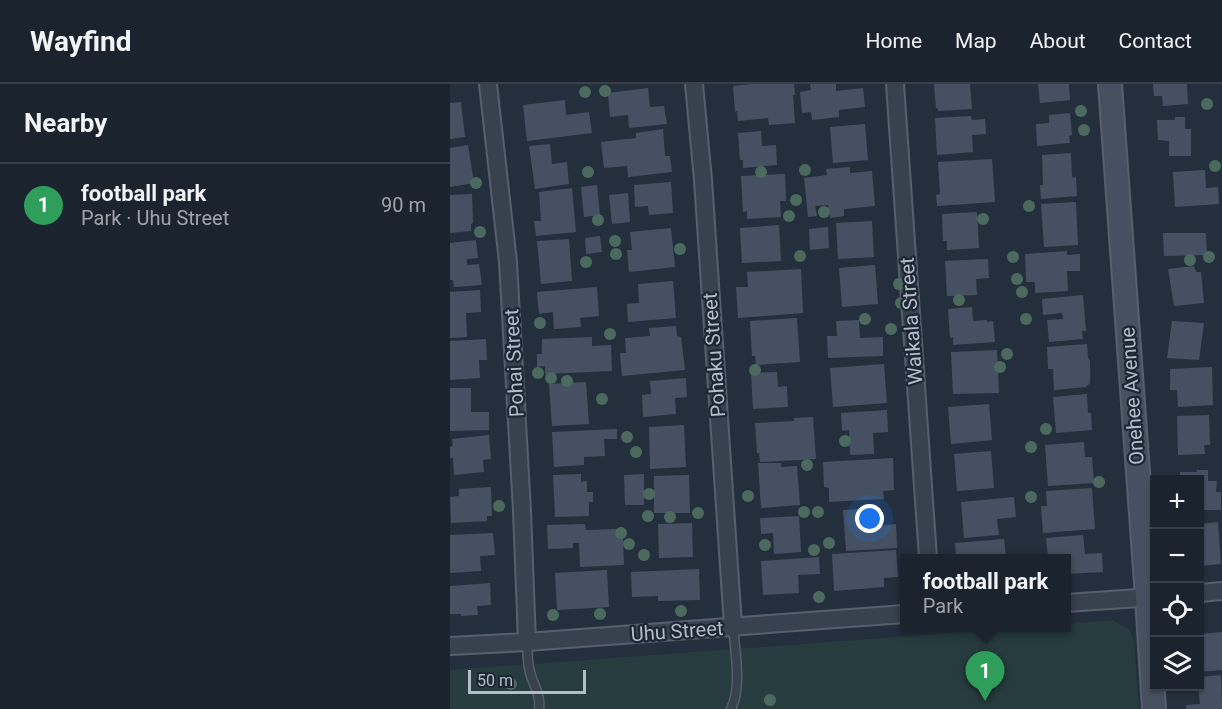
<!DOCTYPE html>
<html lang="en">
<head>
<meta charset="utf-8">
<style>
	:root { --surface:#1b232e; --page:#282f3a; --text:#f1f3f6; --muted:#a0a4aa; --line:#39404a; --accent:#8ab4f8 }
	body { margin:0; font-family:Roboto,sans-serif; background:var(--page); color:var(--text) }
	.controls { position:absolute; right:18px; bottom:18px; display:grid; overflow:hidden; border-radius:0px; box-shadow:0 2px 4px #0004 }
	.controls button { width:54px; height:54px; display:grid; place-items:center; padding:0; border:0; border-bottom:2px solid var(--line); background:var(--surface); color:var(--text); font:30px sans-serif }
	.scale { position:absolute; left:18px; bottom:15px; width:118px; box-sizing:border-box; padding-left:6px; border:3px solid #b4bcc9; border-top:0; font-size:16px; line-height:21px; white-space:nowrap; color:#b4bcc9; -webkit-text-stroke:4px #1d2633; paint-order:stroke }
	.you { position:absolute; left:420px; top:435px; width:21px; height:21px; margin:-15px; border:4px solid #fff; border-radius:50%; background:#1a73e8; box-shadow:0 0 0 9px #1a73e833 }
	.badge { display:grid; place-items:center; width:39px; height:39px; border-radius:50%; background:var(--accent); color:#fff; font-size:20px; font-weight:700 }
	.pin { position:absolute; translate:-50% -50px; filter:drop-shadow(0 2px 3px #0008) }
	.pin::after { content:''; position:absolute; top:32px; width:21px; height:18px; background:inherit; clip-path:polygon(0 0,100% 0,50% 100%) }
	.popup { position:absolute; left:450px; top:470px; width:171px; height:78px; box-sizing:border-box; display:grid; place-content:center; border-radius:0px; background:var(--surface); filter:drop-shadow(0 2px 4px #0005); font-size:20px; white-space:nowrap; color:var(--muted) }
	.popup b { font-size:22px; color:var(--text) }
	.popup::after { content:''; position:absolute; left:50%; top:100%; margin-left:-12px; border:12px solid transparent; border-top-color:var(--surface) }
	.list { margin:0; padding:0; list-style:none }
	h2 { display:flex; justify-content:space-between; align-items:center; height:78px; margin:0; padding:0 24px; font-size:26px }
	h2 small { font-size:20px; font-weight:400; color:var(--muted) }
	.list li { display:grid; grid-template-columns:39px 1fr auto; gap:18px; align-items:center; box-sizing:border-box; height:84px; padding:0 24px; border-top:2px solid var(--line) }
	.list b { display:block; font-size:22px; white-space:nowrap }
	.list p { margin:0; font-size:20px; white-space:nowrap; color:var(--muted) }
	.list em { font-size:20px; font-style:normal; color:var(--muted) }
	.icon { flex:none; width:33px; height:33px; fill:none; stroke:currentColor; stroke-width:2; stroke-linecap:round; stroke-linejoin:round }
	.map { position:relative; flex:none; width:772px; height:625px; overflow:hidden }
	header { display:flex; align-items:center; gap:36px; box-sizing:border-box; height:84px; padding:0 30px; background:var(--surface); border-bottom:2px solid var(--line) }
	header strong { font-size:28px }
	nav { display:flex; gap:33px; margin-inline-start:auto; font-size:21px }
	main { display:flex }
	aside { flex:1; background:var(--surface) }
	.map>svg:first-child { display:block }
	.green { fill:#263c3f }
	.building { fill:#455162 }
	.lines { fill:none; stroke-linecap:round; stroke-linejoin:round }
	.lane-casing { stroke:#565f6c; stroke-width:11 }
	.street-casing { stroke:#565f6c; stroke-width:20 }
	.secondary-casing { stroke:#565f6c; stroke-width:26 }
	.lane { stroke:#38414e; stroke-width:8 }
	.street { stroke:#38414e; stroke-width:16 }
	.secondary { stroke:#465061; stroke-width:22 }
	.tree { fill:#4b6a5d }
	.labels { text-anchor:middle; stroke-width:4.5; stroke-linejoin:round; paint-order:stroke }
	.street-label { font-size:20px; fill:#b4bcc9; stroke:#1d2633 }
</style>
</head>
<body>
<header>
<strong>Wayfind</strong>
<nav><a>Home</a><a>Map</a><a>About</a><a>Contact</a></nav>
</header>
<main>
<aside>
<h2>Nearby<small></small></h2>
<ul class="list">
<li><span class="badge" style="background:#2e9e5b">1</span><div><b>football park</b><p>Park · Uhu Street</p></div><em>90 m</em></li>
</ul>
</aside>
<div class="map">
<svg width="772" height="625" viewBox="0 0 772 625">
	<rect width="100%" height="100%" fill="#242f3e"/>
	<path class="green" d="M 662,536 L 679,545 L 684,557 L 689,625 L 0,625 L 0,586 L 569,544 L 616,544 L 616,540 Z"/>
	<path class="building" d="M 301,0 L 344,0 L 345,11 L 343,11 L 345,39 L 319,41 L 318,34 L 288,37 L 287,27 L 285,28 L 283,2 Z
		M 360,0 L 386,0 L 386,7 L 413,4 L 415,23 L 389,26 L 389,33 L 362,36 L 361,28 L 352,29 L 350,8 L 361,6 Z
		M 484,0 L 520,0 L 522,25 L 488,27 L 488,24 L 486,24 Z
		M 588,0 L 619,0 L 620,16 L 590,19 Z
		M 703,0 L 737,0 L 738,20 L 713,22 L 712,12 L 704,12 Z
		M 198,4 L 200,23 L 214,22 L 217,40 L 179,44 L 178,31 L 160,33 L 158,9 Z
		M 115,16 L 116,31 L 139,28 L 142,49 L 77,57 L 73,21 Z
		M 11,18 L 15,53 L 0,55 L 0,19 Z
		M 620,29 L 622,51 L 619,52 L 620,59 L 587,62 L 586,40 L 599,39 L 599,31 Z
		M 521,32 L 522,36 L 535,35 L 536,50 L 522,51 L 523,68 L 487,71 L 485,34 Z
		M 725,33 L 735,33 L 735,45 L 741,45 L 741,72 L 719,72 L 719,57 L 708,56 L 707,36 L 725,36 Z
		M 415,40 L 418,76 L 383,79 L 380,43 Z
		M 213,45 L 215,72 L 220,72 L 222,88 L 178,93 L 177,82 L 154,84 L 151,58 L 186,54 L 186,49 Z
		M 311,47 L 312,62 L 326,61 L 327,81 L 293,84 L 293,76 L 290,76 L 288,49 Z
		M 100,60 L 102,80 L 117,78 L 119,100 L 85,105 L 79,62 Z
		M 18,61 L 24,99 L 0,103 L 0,64 Z
		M 621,69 L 622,94 L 626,93 L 627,112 L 591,115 L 590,101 L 593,101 L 592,71 Z
		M 542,75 L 545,118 L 487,122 L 486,111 L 490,110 L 488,78 Z
		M 400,83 L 400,89 L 422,87 L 425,122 L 394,125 L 394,132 L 380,134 L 378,121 L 365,122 L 367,132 L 358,133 L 354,94 L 377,91 L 376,85 Z
		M 755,86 L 756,104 L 768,103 L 769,120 L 725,123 L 723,88 Z
		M 335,90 L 336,117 L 330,117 L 331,133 L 297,135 L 297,127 L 293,128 L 291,92 Z
		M 221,98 L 223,129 L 199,131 L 198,122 L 185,123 L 184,101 Z
		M 147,101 L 150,131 L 134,133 L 131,103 Z
		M 122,104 L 126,148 L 86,152 L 84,137 L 91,137 L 89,108 Z
		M 178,109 L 180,138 L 162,140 L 159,111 Z
		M 22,110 L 23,139 L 21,140 L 21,147 L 0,149 L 0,111 Z
		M 626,118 L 628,161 L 594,163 L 591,120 Z
		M 527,128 L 529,164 L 497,166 L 497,157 L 493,157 L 492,130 Z
		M 422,137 L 424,173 L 388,175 L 386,139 Z
		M 329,141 L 331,177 L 292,179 L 290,144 Z
		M 378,143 L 379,164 L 360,166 L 359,145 Z
		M 221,144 L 225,183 L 179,188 L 177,166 L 182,166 L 180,148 Z
		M 713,149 L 756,149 L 757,171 L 714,172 Z
		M 150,152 L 152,168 L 136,170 L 135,154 Z
		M 119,155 L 122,197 L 91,200 L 87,157 Z
		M 26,156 L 28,174 L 17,175 L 17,181 L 29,180 L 32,201 L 4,203 L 3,196 L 0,196 L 0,159 Z
		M 617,167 L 617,171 L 630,170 L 630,187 L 617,187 L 618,207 L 585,209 L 585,198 L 576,198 L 575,170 Z
		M 538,175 L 539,194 L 526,195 L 527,211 L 497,212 L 495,177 Z
		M 425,181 L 428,220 L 392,223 L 389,184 Z
		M 744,182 L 746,188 L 751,188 L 754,219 L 724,222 L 718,185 Z
		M 351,185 L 353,229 L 288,234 L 286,203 L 298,203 L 297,188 Z
		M 223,197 L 226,234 L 178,238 L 177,220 L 189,219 L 188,200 Z
		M 147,203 L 149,232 L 130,234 L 131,243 L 104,245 L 103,228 L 89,230 L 87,208 Z
		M 30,206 L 31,228 L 16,229 L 17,253 L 0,254 L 0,208 Z
		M 633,211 L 636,247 L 632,247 L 633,255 L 599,258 L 597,236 L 613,235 L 612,229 L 593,231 L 592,215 Z
		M 522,223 L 523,237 L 537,236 L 537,238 L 543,237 L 545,258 L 503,261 L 503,253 L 500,254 L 498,225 Z
		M 347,234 L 350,278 L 306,281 L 305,272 L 302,272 L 300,237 Z
		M 409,236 L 410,254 L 433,253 L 433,272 L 378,274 L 377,252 L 387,252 L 386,237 Z
		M 722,237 L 754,239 L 749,276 L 717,274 Z
		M 226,242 L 227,252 L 231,253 L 235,286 L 172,292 L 170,269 L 176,269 L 175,254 L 200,252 L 199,244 Z
		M 142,253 L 142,262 L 161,261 L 162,287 L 95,290 L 95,282 L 87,283 L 87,270 L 92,270 L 92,255 Z
		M 36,255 L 37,276 L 29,276 L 30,294 L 0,296 L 0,257 Z
		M 637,260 L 638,274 L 640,277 L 640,299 L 636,303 L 604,306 L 603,285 L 598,285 L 597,263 Z
		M 547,266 L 549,309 L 503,310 L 501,268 Z
		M 434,280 L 437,319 L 383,323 L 380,284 Z
		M 762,283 L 763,321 L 728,323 L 727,306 L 720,306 L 720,285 Z
		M 327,288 L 328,303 L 337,302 L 338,323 L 303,325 L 301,289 Z
		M 236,294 L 237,313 L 225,314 L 226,330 L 193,333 L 192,311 L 201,310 L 200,297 Z
		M 136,298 L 139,340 L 102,342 L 99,300 Z
		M 0,304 L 21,304 L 21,328 L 39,328 L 39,346 L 0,347 Z
		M 637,310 L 638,329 L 641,329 L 642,346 L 606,349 L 603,313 Z
		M 539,320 L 542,356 L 501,360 L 498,323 Z
		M 437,326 L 438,348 L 423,349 L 424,370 L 400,371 L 399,346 L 392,347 L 391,329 Z
		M 759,331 L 760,361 L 754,361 L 755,370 L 728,371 L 727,332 Z
		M 363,333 L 366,375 L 310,378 L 309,369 L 307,369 L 305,339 L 344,337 L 344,334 Z
		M 234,341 L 236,383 L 200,385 L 199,343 Z
		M 167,345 L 167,355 L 154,355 L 155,372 L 134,373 L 134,381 L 104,383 L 102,348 Z
		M 39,351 L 41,375 L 33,376 L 34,388 L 4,391 L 3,374 L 0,374 L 0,363 L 3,362 L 2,355 Z
		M 634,358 L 635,373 L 642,373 L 644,399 L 598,402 L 595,361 Z
		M 541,367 L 544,404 L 507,407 L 504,370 Z
		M 443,374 L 444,406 L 433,407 L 434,415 L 379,418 L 379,404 L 374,403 L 373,378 Z
		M 308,379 L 331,379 L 331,383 L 347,382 L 350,421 L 311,424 Z
		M 747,386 L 758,386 L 758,397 L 767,397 L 766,408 L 771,408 L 771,426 L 750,426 L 750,396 L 730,396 L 730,388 L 747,388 Z
		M 131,390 L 131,398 L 137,397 L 137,408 L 143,408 L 143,418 L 139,418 L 139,432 L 105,433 L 103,391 Z
		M 194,390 L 194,421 L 175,421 L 174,391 Z
		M 239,391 L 240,429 L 204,429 L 204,392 Z
		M 41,403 L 42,432 L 37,432 L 37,437 L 1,439 L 0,413 L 9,412 L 9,405 Z
		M 642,404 L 645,445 L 593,449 L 591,422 L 597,422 L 596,407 Z
		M 564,413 L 566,433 L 547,435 L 549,451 L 514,454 L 511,418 Z
		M 426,424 L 427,442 L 446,440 L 447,464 L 396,467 L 393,426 Z
		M 349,432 L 351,468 L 324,470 L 323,449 L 311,450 L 310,434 Z
		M 768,438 L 771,480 L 750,482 L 750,440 Z
		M 242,439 L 243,473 L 209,474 L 208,440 Z
		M 135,440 L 136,446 L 166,445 L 166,452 L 173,452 L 174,481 L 130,483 L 129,459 L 123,459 L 123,464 L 98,465 L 97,441 Z
		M 43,449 L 45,471 L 30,472 L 31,487 L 0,489 L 0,451 Z
		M 633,451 L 635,470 L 652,469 L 653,488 L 616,490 L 616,474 L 598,474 L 596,454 Z
		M 554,455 L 556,474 L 506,474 L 505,459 Z
		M 446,466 L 448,493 L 434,494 L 434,503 L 384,507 L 382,470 Z
		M 369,473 L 370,490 L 348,491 L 349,509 L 313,511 L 311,477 Z
		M 249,485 L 250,516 L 208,517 L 208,512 L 182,513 L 181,488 Z
		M 157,486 L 159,523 L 107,526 L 105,489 Z
		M 40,499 L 41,521 L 27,522 L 28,531 L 11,532 L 11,530 L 0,530 L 0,502 Z
		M 772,548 L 772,586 L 750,588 L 750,550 Z
		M 771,591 L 772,625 L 736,625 L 736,621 L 750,620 L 748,602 L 750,602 L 750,593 Z"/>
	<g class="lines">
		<defs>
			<path id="lane" d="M 77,558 C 78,568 77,579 80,588 C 83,601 91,610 89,625
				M 281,625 C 292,603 285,567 283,542"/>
			<path id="street" d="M 38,0 L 58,178 L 72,427 L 77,558
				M 244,0 L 253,96 L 283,542
				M 445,0 L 478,474
				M 750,509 L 772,507
				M 616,519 L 704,513
				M 0,562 L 77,558 L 454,530"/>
			<path id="secondary" d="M 660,0 L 697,513 L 704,625"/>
		</defs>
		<use href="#lane" class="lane-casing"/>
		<use href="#street" class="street-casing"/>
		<use href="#secondary" class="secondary-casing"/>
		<use href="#lane" class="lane"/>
		<use href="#street" class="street"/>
		<use href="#secondary" class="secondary"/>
	</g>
	<g class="tree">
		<circle cx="155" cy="7" r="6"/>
		<circle cx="135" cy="8" r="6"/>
		<circle cx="757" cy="20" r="6"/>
		<circle cx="631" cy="27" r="6"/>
		<circle cx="634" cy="46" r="6"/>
		<circle cx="765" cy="82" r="6"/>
		<circle cx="355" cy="86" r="6"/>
		<circle cx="138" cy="88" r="6"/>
		<circle cx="311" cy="88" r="6"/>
		<circle cx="26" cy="99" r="6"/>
		<circle cx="346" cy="116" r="6"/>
		<circle cx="579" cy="122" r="6"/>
		<circle cx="374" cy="128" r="6"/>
		<circle cx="339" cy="132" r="6"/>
		<circle cx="533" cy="135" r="6"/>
		<circle cx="148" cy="136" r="6"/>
		<circle cx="30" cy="148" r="6"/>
		<circle cx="165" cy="157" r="6"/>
		<circle cx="230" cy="165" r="6"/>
		<circle cx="166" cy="170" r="6"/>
		<circle cx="350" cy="172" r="6"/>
		<circle cx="563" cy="173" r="6"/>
		<circle cx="759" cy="173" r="6"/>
		<circle cx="740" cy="176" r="6"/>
		<circle cx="136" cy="178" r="6"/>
		<circle cx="567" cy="195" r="6"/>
		<circle cx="449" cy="200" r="6"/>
		<circle cx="572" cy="208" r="6"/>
		<circle cx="509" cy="216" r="6"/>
		<circle cx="451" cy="219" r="6"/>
		<circle cx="415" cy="235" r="6"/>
		<circle cx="576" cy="235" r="6"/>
		<circle cx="90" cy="239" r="6"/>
		<circle cx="441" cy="245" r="6"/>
		<circle cx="160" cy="250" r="6"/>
		<circle cx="557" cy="270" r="6"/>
		<circle cx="550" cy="283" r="6"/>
		<circle cx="305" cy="286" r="6"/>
		<circle cx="88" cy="289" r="6"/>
		<circle cx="101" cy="294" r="6"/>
		<circle cx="117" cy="297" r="6"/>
		<circle cx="152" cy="315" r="6"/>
		<circle cx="596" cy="345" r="6"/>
		<circle cx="177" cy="353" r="6"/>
		<circle cx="395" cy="357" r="6"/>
		<circle cx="581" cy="363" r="6"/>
		<circle cx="186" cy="368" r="6"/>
		<circle cx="357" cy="381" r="6"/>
		<circle cx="649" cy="398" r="6"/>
		<circle cx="199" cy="410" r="6"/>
		<circle cx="298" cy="412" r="6"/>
		<circle cx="581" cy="413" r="6"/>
		<circle cx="49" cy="422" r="6"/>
		<circle cx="354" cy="428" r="6"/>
		<circle cx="368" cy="428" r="6"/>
		<circle cx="248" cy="429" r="6"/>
		<circle cx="198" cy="432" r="6"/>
		<circle cx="220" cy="433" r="6"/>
		<circle cx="171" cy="449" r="6"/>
		<circle cx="379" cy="459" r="6"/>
		<circle cx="179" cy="460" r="6"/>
		<circle cx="315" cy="461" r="6"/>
		<circle cx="364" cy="466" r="6"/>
		<circle cx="194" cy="471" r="6"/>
		<circle cx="369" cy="513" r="6"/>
		<circle cx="231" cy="527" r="6"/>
		<circle cx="150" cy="530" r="6"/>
		<circle cx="103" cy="531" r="6"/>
		<circle cx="61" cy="600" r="6"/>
		<circle cx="320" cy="616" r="6"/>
	</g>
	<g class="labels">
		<g class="street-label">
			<text transform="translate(461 237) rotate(-94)" y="7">Waikala Street</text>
			<text transform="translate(264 271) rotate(-94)" y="7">Pohaku Street</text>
			<text transform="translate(64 279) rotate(-93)" y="7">Pohai Street</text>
			<text transform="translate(682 312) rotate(-94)" y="7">Onehee Avenue</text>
			<text transform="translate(227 547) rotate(-4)" y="7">Uhu Street</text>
		</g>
	</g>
</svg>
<div class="controls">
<button>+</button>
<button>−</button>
<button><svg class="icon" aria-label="locate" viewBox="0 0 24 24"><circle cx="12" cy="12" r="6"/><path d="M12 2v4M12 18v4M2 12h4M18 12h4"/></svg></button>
<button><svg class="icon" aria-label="layers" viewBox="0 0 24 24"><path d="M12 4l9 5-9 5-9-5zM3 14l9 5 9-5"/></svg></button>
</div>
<div class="scale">50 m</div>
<div class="you"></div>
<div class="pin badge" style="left:535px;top:617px;background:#2e9e5b">1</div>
<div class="popup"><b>football park</b>Park</div>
</div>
</main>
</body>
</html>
